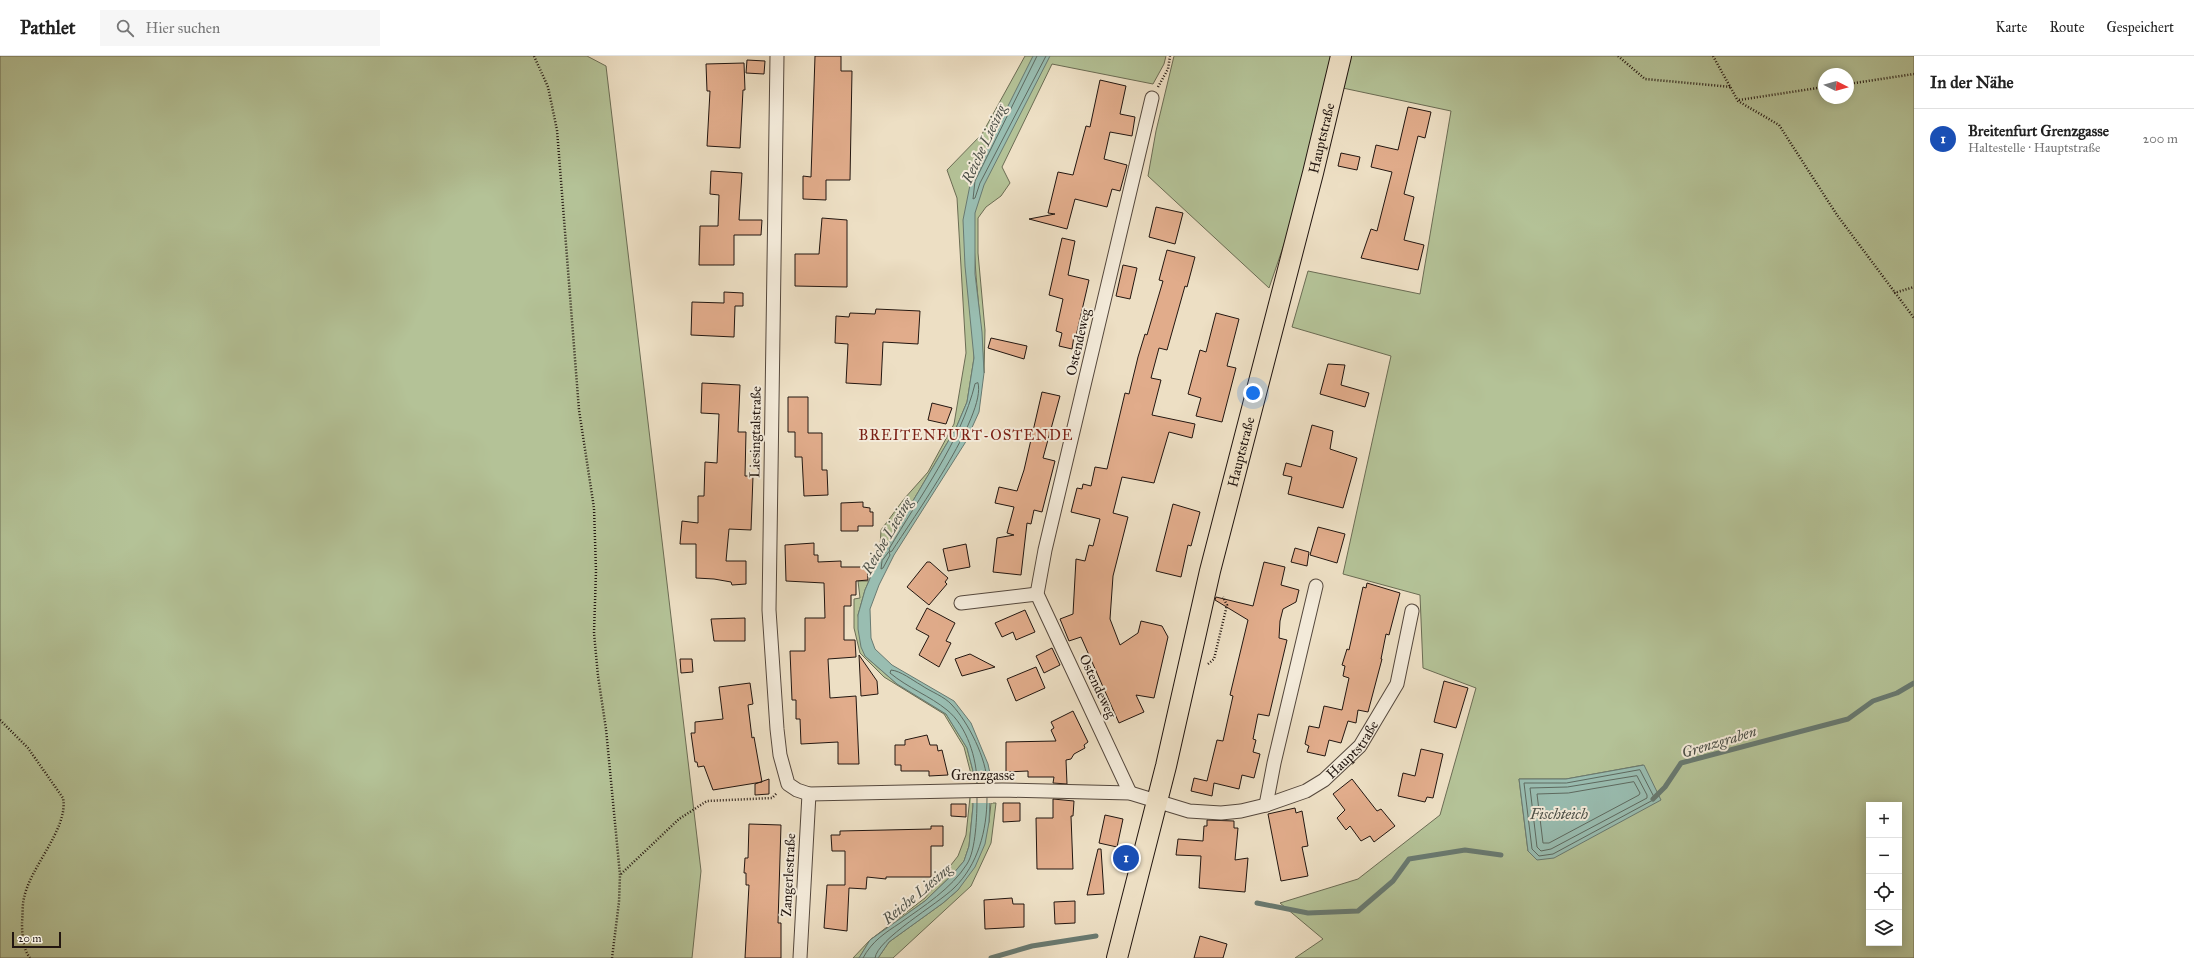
<!DOCTYPE html>
<html lang="de">
<head>
<meta charset="utf-8">
<style>
	:root { --surface:#fff; --page:#f6f6f6; --text:#222; --muted:#767676; --line:#e0e0e0; --accent:#db2777 }
	body { margin:0; font-family:"IM FELL Great Primer",serif; background:var(--page); color:var(--text) }
	.controls { position:absolute; right:12px; bottom:12px; display:grid; overflow:hidden; border-radius:0px; box-shadow:0 2px 10px #0003 }
	.controls button { width:36px; height:36px; display:grid; place-items:center; padding:0; border:0; border-bottom:1px solid var(--line); background:var(--surface); color:var(--text); font:20px sans-serif }
	.compass { position:absolute; left:1818px; top:12px; width:36px; height:36px; border-radius:50%; background:var(--surface); box-shadow:0 2px 10px #0003; rotate:96deg }
	.scale { position:absolute; left:12px; bottom:10px; width:49px; box-sizing:border-box; padding-left:4px; border:2px solid #221610; border-top:0; font-size:11px; line-height:14px; white-space:nowrap; color:#221610; -webkit-text-stroke:3px #f3ead9; paint-order:stroke }
	.you { position:absolute; left:1253px; top:337px; width:14px; height:14px; margin:-10px; border:3px solid #fff; border-radius:50%; background:#1a73e8; box-shadow:0 0 0 6px #1a73e833 }
	.badge { display:grid; place-items:center; width:26px; height:26px; border-radius:50%; background:var(--accent); color:#fff; font-size:13px; font-weight:700 }
	.pin { position:absolute; translate:-50% -50%; border:2px solid #fff; box-shadow:0 1px 4px #0006 }
	.list { margin:0; padding:0; list-style:none }
	h2 { display:flex; justify-content:space-between; align-items:center; height:52px; margin:0; padding:0 16px; font-size:17px }
	h2 small { font-size:13px; font-weight:400; color:var(--muted) }
	.list li { display:grid; grid-template-columns:26px 1fr auto; gap:12px; align-items:center; box-sizing:border-box; height:60px; padding:0 16px; border-top:1px solid var(--line) }
	.list b { display:block; font-size:15px; white-space:nowrap }
	.list p { margin:0; font-size:13px; white-space:nowrap; color:var(--muted) }
	.list em { font-size:13px; font-style:normal; color:var(--muted) }
	.icon { flex:none; width:22px; height:22px; fill:none; stroke:currentColor; stroke-width:2; stroke-linecap:round; stroke-linejoin:round }
	.map { position:relative; flex:none; width:1914px; height:902px; overflow:hidden }
	header { display:flex; align-items:center; gap:24px; box-sizing:border-box; height:56px; padding:0 20px; background:var(--surface); border-bottom:1px solid var(--line) }
	header strong { font-size:19px }
	nav { display:flex; gap:22px; margin-inline-start:auto; font-size:14px }
	.search { width:280px; height:36px; background:var(--page); display:flex; align-items:center; gap:10px; box-sizing:border-box; padding:0 14px; border-radius:0px; color:var(--muted); font-size:15px }
	main { display:flex }
	aside { flex:1; background:var(--surface) }
	.map>svg:first-child { display:block }
	.green { fill:#b4c297; stroke:#6b6c54; fill-rule:evenodd }
	.water { fill:#99bdb1; stroke:#697a71 }
	.pier { fill:#eddfc4 }
	.lines { fill:none; stroke-linecap:round; stroke-linejoin:round }
	.shore { stroke:#5e6a60; stroke-width:1 }
	.stream { stroke:#697a71; stroke-width:5 }
	.building { fill:#e1ac8b; stroke:#221610 }
	.minor-casing { stroke:#55483d; stroke-width:15 }
	.primary-casing { stroke:#221610; stroke-width:22 }
	.path { stroke:#221610; stroke-width:2.5; stroke-dasharray:1 2; stroke-linecap:butt }
	.minor { stroke:#f3ead9; stroke-width:13 }
	.primary { stroke:#eddfc4; stroke-width:20 }
	.labels { text-anchor:middle; stroke-width:4; stroke-linejoin:round; paint-order:stroke }
	.street-label { font-size:14px; fill:#221610; stroke:#f3ead9 }
	.water-label { font-size:15px; font-style:italic; fill:#4c5048; stroke:#f3ead9 }
	.neighbourhood-label { font-size:15px; letter-spacing:1px; fill:#7a1f14; stroke:#f3ead9 }
</style>
</head>
<body>
<header>
<strong>Pathlet</strong>
<div class="search"><svg class="icon" aria-label="search" viewBox="0 0 24 24"><circle cx="10" cy="10" r="6"/><path d="M15 15l6 6"/></svg>Hier suchen</div>
<nav><a>Karte</a><a>Route</a><a>Gespeichert</a></nav>
</header>
<main>
<div class="map">
<svg width="1914" height="902" viewBox="0 0 1914 902">
	<rect width="100%" height="100%" fill="#eddfc4"/>
	<filter id="stains"><feTurbulence type="fractalNoise" baseFrequency=".005" numOctaves="4"/><feColorMatrix values="0 0 0 0 .2 0 0 0 0 .09 0 0 0 0 .02 0 0 0 .5 -.17"/></filter>
	<radialGradient id="worn" r=".72"><stop offset=".6" stop-color="#630" stop-opacity="0"/><stop offset="1" stop-color="#630" stop-opacity=".3"/></radialGradient>
	<path class="green" d="M 0,0 L 587,0 L 606,10 L 701,815 L 692,902 L 0,902 Z
		M 1025,0 L 1166,0 L 1164,8 L 1153,28 L 1052,8 L 1002,111 L 1010,127 L 1001,140 L 986,151 L 978,162 L 978,197 L 985,274 L 984,317 C 982,274 976,232 974,189 L 974,302 L 967,346 L 956,372 L 878,504 L 865,534 L 858,559 L 865,600 L 897,628 L 946,658 L 967,692 L 973,715 L 973,750 L 969,790 L 964,805 L 952,819 L 925,845 L 870,884 L 859,902 L 853,902 L 870,884 L 925,842 L 958,800 L 966,779 L 972,722 L 964,691 L 944,658 L 884,621 L 860,597 L 854,572 L 854,543 L 860,542 L 858,525 L 870,525 L 870,510 L 880,491 L 881,474 L 904,443 L 928,416 L 954,368 L 966,297 L 957,142 L 947,114 L 982,78 Z
		M 1174,0 L 1914,0 L 1914,902 L 1295,902 L 1323,883 L 1280,847 L 1358,823 L 1440,759 L 1476,632 L 1423,612 L 1420,539 L 1343,518 L 1391,300 L 1292,271 L 1308,215 L 1420,238 L 1451,55 L 1338,31 L 1269,232 L 1148,120 L 1156,75 ZM 1824,18 L 1848,18 L 1848,42 L 1824,42 ZM 1643,709 L 1657,739 L 1528,795 L 1519,723 L 1566,723 ZM 1869,749 L 1899,749 L 1899,887 L 1869,887 Z
		M 991,747 L 996,747 L 991,787 L 971,830 L 893,902 L 878,902 L 889,886 L 943,847 L 958,834 L 989,766 Z"/>
	<path class="water" d="M 1033,0 L 1050,0 L 984,129 L 975,157 L 975,218 L 982,276 L 984,317 L 979,356 L 965,387 L 894,499 L 879,529 L 870,553 L 871,582 L 875,593 L 892,609 L 954,645 L 971,667 L 988,708 L 991,722 L 989,766 L 985,788 L 975,811 L 958,834 L 943,847 L 889,886 L 878,902 L 859,902 L 870,884 L 925,845 L 952,819 L 964,805 L 969,790 L 973,750 L 973,715 L 967,692 L 946,658 L 897,628 L 865,600 L 861,591 L 858,573 L 858,559 L 865,534 L 878,504 L 956,372 L 967,346 L 974,302 L 965,210 L 963,164 L 971,124 Z
		M 1644,709 L 1661,744 L 1554,802 L 1537,804 L 1528,795 L 1519,723 L 1566,723 Z"/>
	<path class="pier" d="M 971,722 L 993,722 L 993,747 L 971,747 Z"/>
	<g class="lines">
		<path class="shore" d="M 1037,0 L 975,125 L 973,143 L 975,142 L 980,127 L 1046,0
			M 978,327 C 987,359 911,465 892,495 L 890,496 L 889,493 C 919,441 961,386 975,328 Z
			M 889,496 L 890,499 L 883,512 L 881,513 L 882,505 Z
			M 1640,714 L 1654,741 L 1653,744 L 1553,798 L 1539,800 L 1532,793 L 1524,727 L 1566,727 Z
			M 1637,720 L 1647,739 L 1647,742 L 1551,793 L 1541,795 L 1537,791 L 1530,732 L 1567,731 Z
			M 1634,726 L 1640,737 L 1639,739 L 1549,787 L 1543,787 L 1537,738 L 1568,737 Z
			M 977,727 C 977,703 967,670 947,654 C 930,640 908,632 890,617 L 891,614 C 901,615 912,624 921,629 C 931,636 944,640 952,649 C 968,666 987,703 987,727
			M 863,902 C 872,885 885,877 900,867 C 924,850 951,833 967,808 C 976,794 977,759 977,742
			M 875,902 C 877,883 938,848 954,832 C 978,809 987,774 987,742"/>
		<path class="stream" d="M 1653,743 L 1665,731 L 1681,707 L 1848,663 L 1873,645 L 1897,637 L 1914,627
			M 1257,847 L 1308,857 L 1358,855 L 1393,825 L 1409,803 L 1465,794 L 1501,799
			M 991,902 L 1032,890 L 1096,880"/>
	</g>
	<path class="building" d="M 815,0 L 841,0 L 841,15 L 852,15 L 850,124 L 826,124 L 826,144 L 803,143 L 803,120 L 811,121 Z
		M 747,4 L 765,5 L 764,18 L 746,17 Z
		M 744,7 L 745,34 L 743,34 L 740,92 L 707,90 L 710,35 L 707,35 L 706,8 Z
		M 1100,24 L 1126,30 L 1120,58 L 1135,61 L 1132,80 L 1110,76 L 1104,103 L 1127,109 L 1120,135 L 1112,133 L 1107,151 L 1075,143 L 1067,173 L 1029,163 L 1055,158 L 1048,157 L 1058,116 L 1073,119 L 1086,70 L 1090,71 Z
		M 1408,51 L 1431,56 L 1425,82 L 1418,80 L 1404,138 L 1414,141 L 1404,184 L 1424,189 L 1418,214 L 1361,202 L 1371,173 L 1377,175 L 1392,116 L 1371,111 L 1376,89 L 1398,94 Z
		M 1341,97 L 1360,101 L 1357,114 L 1338,110 Z
		M 711,115 L 742,117 L 739,164 L 762,164 L 761,179 L 734,179 L 734,209 L 699,209 L 700,170 L 718,170 L 719,139 L 710,138 Z
		M 1156,151 L 1183,157 L 1175,188 L 1149,181 Z
		M 822,162 L 847,164 L 847,231 L 795,230 L 795,198 L 819,198 Z
		M 1062,182 L 1075,185 L 1068,219 L 1089,224 L 1076,280 L 1074,280 L 1072,293 L 1059,290 L 1062,277 L 1056,275 L 1063,243 L 1049,239 Z
		M 1167,194 L 1195,201 L 1187,231 L 1185,230 L 1167,294 L 1159,292 L 1151,322 L 1161,324 L 1152,359 L 1195,368 L 1192,382 L 1169,376 L 1154,427 L 1122,421 L 1113,457 L 1128,461 L 1113,520 L 1110,563 L 1120,589 L 1138,577 L 1141,565 L 1162,570 L 1168,581 L 1154,642 L 1136,639 L 1144,656 L 1119,667 L 1081,581 L 1069,585 L 1060,563 L 1073,558 L 1076,503 L 1085,505 L 1089,489 L 1093,490 L 1100,463 L 1071,456 L 1077,432 L 1082,433 L 1083,428 L 1091,430 L 1095,411 L 1107,413 L 1125,337 L 1129,338 L 1138,301 L 1145,278 L 1147,279 L 1163,225 L 1159,224 Z
		M 1123,209 L 1137,212 L 1130,243 L 1116,240 Z
		M 724,236 L 743,237 L 743,250 L 735,250 L 734,281 L 691,279 L 692,246 L 724,247 Z
		M 876,253 L 920,255 L 918,288 L 883,286 L 881,329 L 846,327 L 848,288 L 835,287 L 836,260 L 849,261 L 850,257 L 875,258 Z
		M 1216,257 L 1239,263 L 1227,310 L 1236,312 L 1222,366 L 1196,360 L 1201,342 L 1188,338 L 1200,294 L 1206,296 Z
		M 991,282 L 1027,290 L 1024,303 L 988,292 Z
		M 1328,308 L 1345,309 L 1341,329 L 1369,337 L 1365,351 L 1320,338 Z
		M 702,327 L 740,329 L 738,376 L 746,376 L 745,420 L 753,420 L 751,474 L 729,473 L 726,505 L 746,505 L 746,528 L 732,529 L 731,526 L 714,523 L 696,522 L 696,488 L 680,488 L 682,465 L 698,467 L 698,440 L 704,440 L 705,406 L 717,407 L 719,358 L 701,357 Z
		M 1042,336 L 1060,340 L 1043,402 L 1055,405 L 1042,456 L 1034,454 L 1031,468 L 1027,467 L 1021,519 L 993,516 L 997,482 L 1014,479 L 1007,477 L 1014,451 L 995,447 L 999,431 L 1017,435 L 1024,414 Z
		M 788,341 L 808,341 L 808,377 L 822,377 L 822,414 L 827,414 L 828,439 L 804,440 L 802,401 L 795,401 L 795,376 L 788,376 Z
		M 932,347 L 952,352 L 946,368 L 928,364 Z
		M 1312,369 L 1333,375 L 1330,393 L 1357,402 L 1343,452 L 1288,438 L 1292,421 L 1283,419 L 1286,407 L 1301,411 Z
		M 863,446 L 863,451 L 870,452 L 870,456 L 873,456 L 873,470 L 858,470 L 858,475 L 841,475 L 841,447 Z
		M 1173,448 L 1200,456 L 1191,490 L 1188,489 L 1181,521 L 1156,515 Z
		M 1318,471 L 1345,478 L 1337,507 L 1310,499 Z
		M 814,487 L 814,499 L 818,499 L 818,506 L 841,505 L 841,511 L 867,511 L 868,524 L 856,525 L 856,539 L 851,539 L 851,550 L 844,550 L 844,584 L 855,584 L 856,601 L 828,603 L 830,642 L 856,640 L 859,708 L 838,708 L 838,686 L 801,688 L 800,663 L 796,663 L 796,644 L 792,644 L 790,595 L 805,595 L 805,562 L 825,562 L 824,527 L 786,525 L 785,489 Z
		M 966,488 L 970,511 L 948,515 L 943,493 Z
		M 1295,492 L 1309,496 L 1307,510 L 1291,506 Z
		M 927,506 L 930,506 L 948,522 L 945,526 L 947,528 L 929,549 L 907,531 Z
		M 1264,506 L 1285,511 L 1281,529 L 1299,534 L 1296,546 L 1283,553 L 1280,565 L 1279,582 L 1287,584 L 1269,660 L 1258,658 L 1253,683 L 1256,684 L 1253,696 L 1260,698 L 1254,722 L 1242,719 L 1239,733 L 1214,727 L 1212,740 L 1191,735 L 1194,722 L 1207,725 L 1217,684 L 1223,685 L 1233,640 L 1230,639 L 1248,564 L 1215,544 L 1216,541 L 1253,550 Z
		M 1367,527 L 1400,537 L 1389,579 L 1386,578 L 1381,603 L 1382,603 L 1368,656 L 1358,654 L 1356,667 L 1348,665 L 1341,687 L 1329,684 L 1325,700 L 1307,696 L 1309,690 L 1305,688 L 1309,670 L 1319,672 L 1324,650 L 1342,654 L 1349,622 L 1343,620 L 1345,610 L 1342,609 L 1347,593 L 1349,594 L 1363,531 L 1366,532 Z
		M 927,552 L 955,567 L 946,585 L 951,587 L 939,611 L 919,599 L 929,580 L 916,573 Z
		M 1025,554 L 1035,576 L 1016,584 L 1013,576 L 1002,581 L 995,567 Z
		M 745,562 L 745,585 L 714,585 L 711,563 Z
		M 1052,592 L 1060,609 L 1044,617 L 1036,600 Z
		M 970,598 L 995,611 L 962,620 L 955,603 Z
		M 859,599 L 877,625 L 878,638 L 861,640 Z
		M 680,603 L 692,603 L 693,616 L 681,617 Z
		M 1036,611 L 1045,632 L 1016,645 L 1007,623 Z
		M 1444,625 L 1468,632 L 1456,672 L 1434,666 Z
		M 750,627 L 753,648 L 748,649 L 752,682 L 754,681 L 762,726 L 713,734 L 704,710 L 698,711 L 697,706 L 695,706 L 691,677 L 695,677 L 695,666 L 723,663 L 719,631 Z
		M 1073,655 L 1088,686 L 1084,689 L 1085,692 L 1074,698 L 1071,703 L 1066,704 L 1067,728 L 1053,727 L 1054,721 L 1028,721 L 1028,715 L 1006,716 L 1006,686 L 1056,685 L 1051,674 L 1054,672 L 1051,666 Z
		M 927,679 L 930,689 L 937,689 L 938,695 L 942,694 L 948,719 L 929,720 L 929,715 L 901,715 L 901,709 L 895,709 L 895,689 L 905,689 L 905,684 Z
		M 1421,693 L 1443,698 L 1433,742 L 1427,741 L 1425,746 L 1398,740 L 1403,717 L 1415,720 Z
		M 769,723 L 769,738 L 755,739 L 755,728 Z
		M 1352,723 L 1377,755 L 1381,753 L 1395,770 L 1374,786 L 1370,780 L 1361,785 L 1350,770 L 1346,774 L 1337,762 L 1345,754 L 1333,738 Z
		M 1053,743 L 1074,745 L 1073,760 L 1071,760 L 1073,813 L 1037,813 L 1036,762 L 1053,762 Z
		M 1003,747 L 1020,747 L 1020,765 L 1003,766 Z
		M 951,748 L 966,748 L 966,761 L 951,760 Z
		M 1295,752 L 1296,757 L 1302,755 L 1308,790 L 1302,791 L 1308,820 L 1281,825 L 1268,758 Z
		M 1105,759 L 1123,763 L 1117,791 L 1099,787 Z
		M 1207,764 L 1234,765 L 1234,772 L 1238,772 L 1235,804 L 1248,802 L 1245,836 L 1199,832 L 1201,800 L 1176,799 L 1178,783 L 1203,785 L 1204,770 L 1207,770 Z
		M 749,768 L 781,769 L 778,867 L 781,867 L 781,902 L 745,902 L 749,829 L 746,829 L 746,817 L 744,817 L 745,802 L 748,802 Z
		M 931,770 L 943,770 L 943,790 L 931,790 L 931,821 L 886,821 L 886,823 L 867,821 L 866,833 L 849,832 L 847,875 L 824,872 L 827,829 L 845,829 L 845,795 L 832,795 L 831,779 L 840,779 L 840,775 L 931,773 Z
		M 1098,793 L 1101,793 L 1104,838 L 1087,839 Z
		M 1012,842 L 1013,848 L 1024,848 L 1024,871 L 985,873 L 984,844 Z
		M 1075,845 L 1075,867 L 1055,868 L 1054,846 Z
		M 1200,880 L 1227,888 L 1223,902 L 1194,902 Z"/>
	<g class="lines">
		<defs>
			<g id="minor">
				<path id="s1" d="M 777,0 L 769,554 L 777,673 L 780,699 L 788,728 L 797,734 L 809,738 L 1002,734 L 1130,737 L 1189,755 L 1221,757 L 1241,755 L 1266,749 L 1306,735 L 1324,724 L 1360,690 L 1397,628 L 1412,555"/>
				<path d="M 961,547 L 1037,538"/>
				<path d="M 1130,737 L 1037,538 L 1045,494 L 1152,42"/>
				<path d="M 1266,749 L 1274,707 L 1316,530"/>
				<path d="M 800,902 L 809,738"/>
			</g>
			<g id="primary">
				<path id="s2" d="M 1117,902 L 1166,710 L 1210,515 L 1313,117 L 1341,0"/>
			</g>
		</defs>
		<use href="#minor" class="minor-casing"/>
		<use href="#primary" class="primary-casing"/>
		<path class="path" d="M 534,0 L 548,31 L 557,74 L 579,354 L 594,452 L 596,515 L 594,577 L 598,620 L 606,673 L 620,819 L 619,846 L 612,902
			M 1618,0 L 1645,23 L 1732,31
			M 1713,0 L 1738,45 L 1779,69 L 1837,159 L 1914,262
			M 1848,28 L 1914,18
			M 1158,31 L 1168,13 L 1170,0
			M 1739,44 L 1824,31
			M 1894,237 L 1914,231
			M 1208,608 L 1214,603 L 1227,549 L 1223,541
			M 0,664 L 28,692 L 63,742 C 69,772 30,811 24,842 C 22,850 23,858 22,866 C 22,878 23,893 30,902
			M 621,818 L 679,763 L 707,745 L 772,742 L 777,737"/>
		<use href="#minor" class="minor"/>
		<use href="#primary" class="primary"/>
	</g>
	<g class="labels">
		<g class="street-label">
			<text dy="5" stroke="none"><textPath href="#s2" startOffset="845">Hauptstraße</textPath></text>
			<text transform="translate(1078 286) rotate(-77)" y="5">Ostendeweg</text>
			<text transform="translate(755 376) rotate(-89)" y="5">Liesingtalstraße</text>
			<text dy="5" stroke="none"><textPath href="#s2" startOffset="521">Hauptstraße</textPath></text>
			<text transform="translate(1098 630) rotate(65)" y="5">Ostendeweg</text>
			<text dy="5" stroke="none"><textPath href="#s1" startOffset="1319">Hauptstraße</textPath></text>
			<text x="983" y="724">Grenzgasse</text>
			<text transform="translate(788 819) rotate(-87)" y="5">Zangerlestraße</text>
		</g>
		<g class="water-label">
			<text transform="translate(984 88) rotate(-65)" y="5">Reiche Liesing</text>
			<text transform="translate(887 480) rotate(-60)" y="5">Reiche Liesing</text>
			<text transform="translate(1719 686) rotate(-17)" y="5">Grenzgraben</text>
			<text x="1559" y="763">Fischteich</text>
			<text transform="translate(917 838) rotate(-40)" y="5">Reiche Liesing</text>
		</g>
		<g class="neighbourhood-label">
			<text x="966" y="384">BREITENFURT-OSTENDE</text>
		</g>
	</g>
	<rect width="100%" height="100%" filter="url(#stains)"/>
	<rect width="100%" height="100%" fill="url(#worn)"/>
</svg>
<div class="controls">
<button>+</button>
<button>−</button>
<button><svg class="icon" aria-label="locate" viewBox="0 0 24 24"><circle cx="12" cy="12" r="6"/><path d="M12 2v4M12 18v4M2 12h4M18 12h4"/></svg></button>
<button><svg class="icon" aria-label="layers" viewBox="0 0 24 24"><path d="M12 4l9 5-9 5-9-5zM3 14l9 5 9-5"/></svg></button>
</div>
<svg class="compass" viewBox="-18 -18 36 36"><path d="M0-13l5 13h-10z" fill="#e53935"/><path d="M0 13l5-13h-10z" fill="#767676"/></svg>
<div class="scale">20 m</div>
<div class="you"></div>
<div class="pin badge" style="left:1126px;top:802px;background:#1a4fb4">1</div>
</div>
<aside>
<h2>In der Nähe<small></small></h2>
<ul class="list">
<li><span class="badge" style="background:#1a4fb4">1</span><div><b>Breitenfurt Grenzgasse</b><p>Haltestelle · Hauptstraße</p></div><em>200 m</em></li>
</ul>
</aside>
</main>
</body>
</html>
